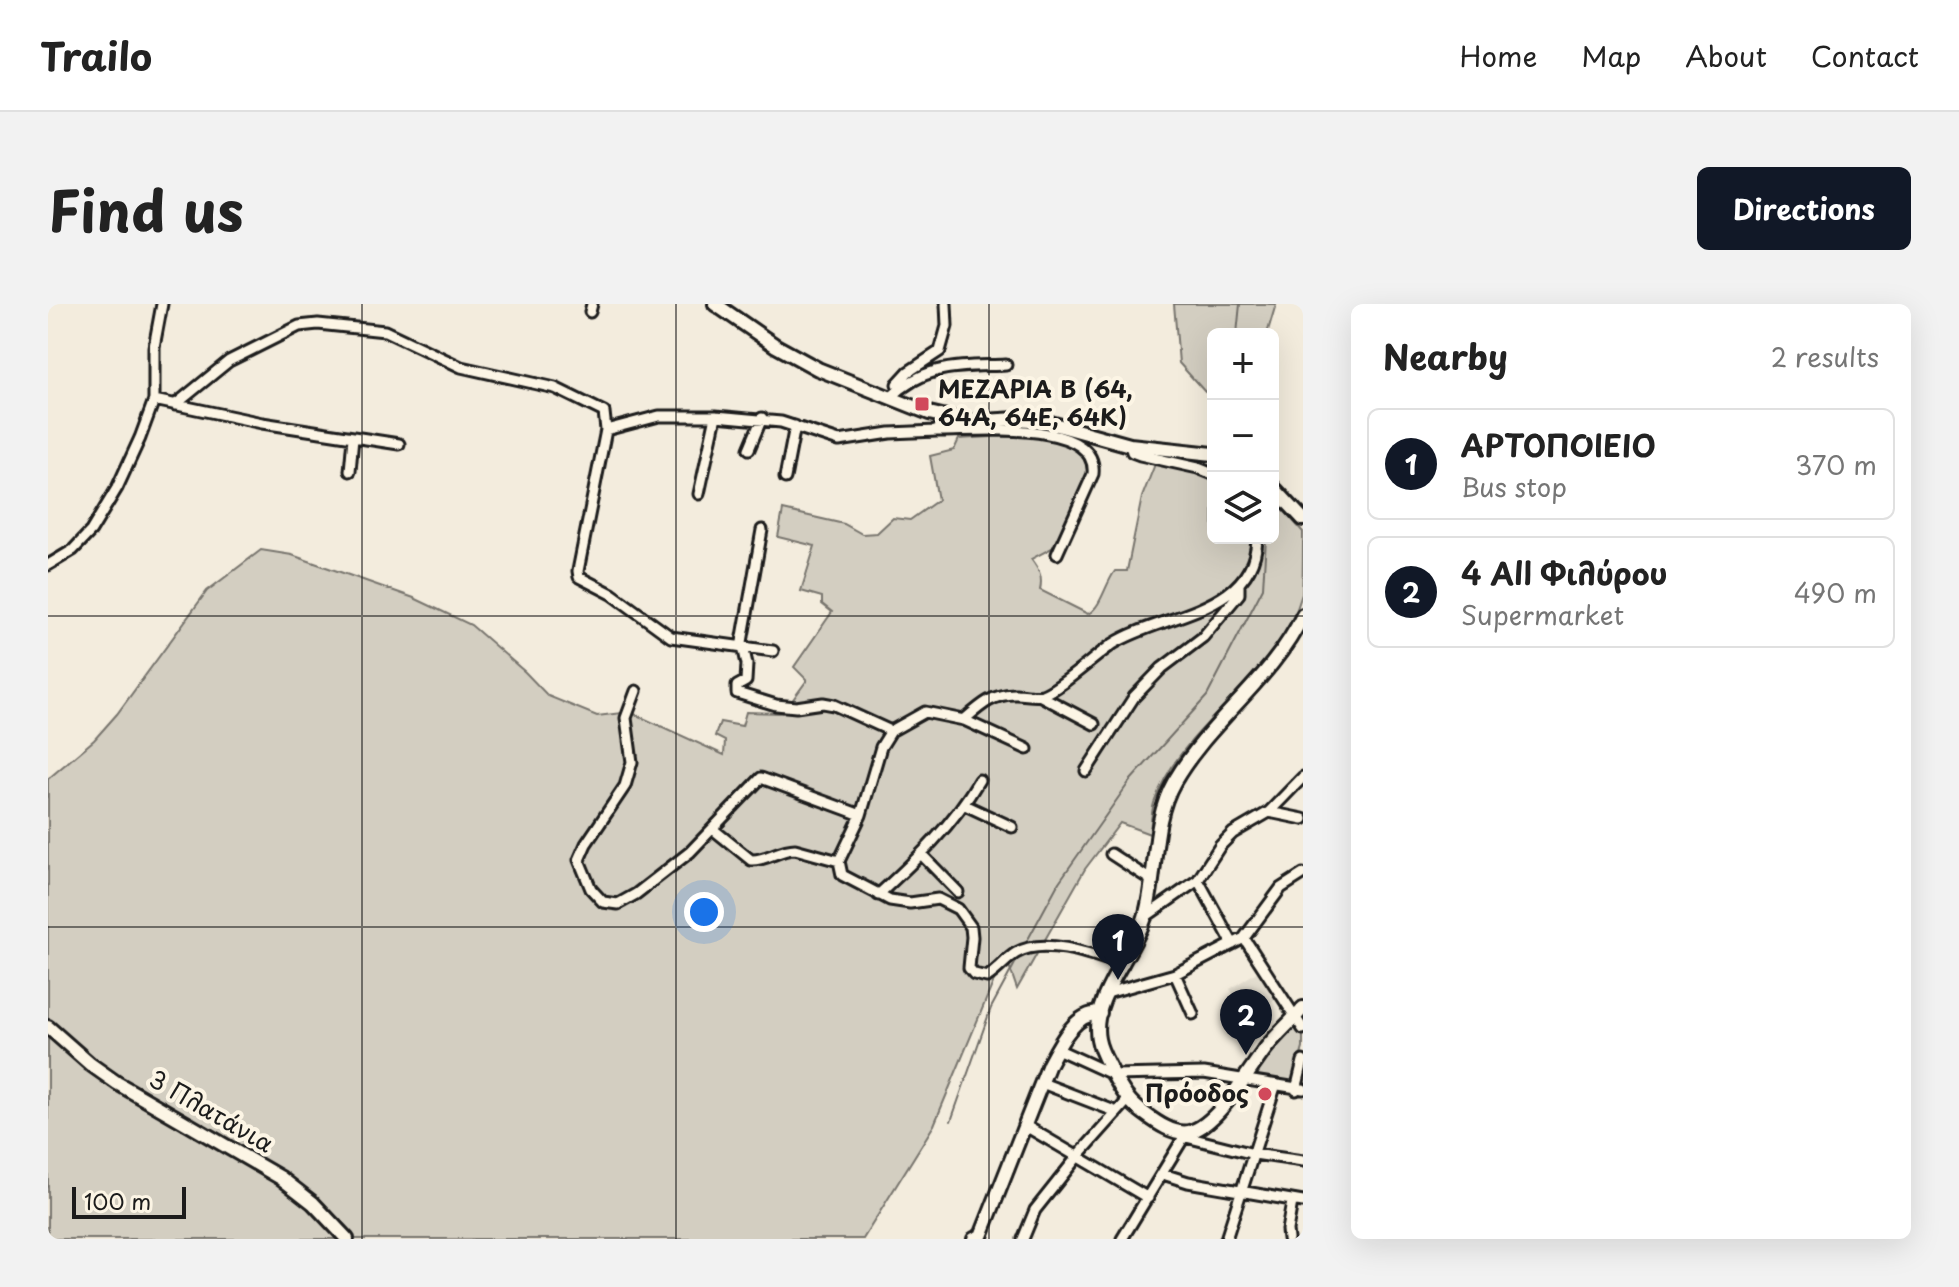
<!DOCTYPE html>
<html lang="en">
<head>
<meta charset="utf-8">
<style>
	:root { --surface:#fff; --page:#f2f2f2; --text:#222; --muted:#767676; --line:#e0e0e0; --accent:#111827 }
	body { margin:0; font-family:"Playpen Sans",sans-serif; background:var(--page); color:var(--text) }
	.controls { position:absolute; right:24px; top:24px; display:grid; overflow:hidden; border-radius:12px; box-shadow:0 8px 32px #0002 }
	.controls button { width:72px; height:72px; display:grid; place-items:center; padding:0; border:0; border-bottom:2px solid var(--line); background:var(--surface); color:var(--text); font:40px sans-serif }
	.scale { position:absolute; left:24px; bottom:20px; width:114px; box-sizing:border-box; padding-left:8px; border:4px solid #1c1c1c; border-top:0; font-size:22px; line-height:28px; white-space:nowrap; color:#1c1c1c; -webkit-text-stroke:6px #fcf5e5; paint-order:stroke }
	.you { position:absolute; left:656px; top:608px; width:28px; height:28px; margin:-20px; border:6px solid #fff; border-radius:50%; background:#1a73e8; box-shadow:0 0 0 12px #1a73e833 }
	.badge { display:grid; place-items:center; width:52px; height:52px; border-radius:50%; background:var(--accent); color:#fff; font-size:26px; font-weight:700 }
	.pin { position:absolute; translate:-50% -66px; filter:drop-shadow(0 2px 4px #0008) }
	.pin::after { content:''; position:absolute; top:42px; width:28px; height:24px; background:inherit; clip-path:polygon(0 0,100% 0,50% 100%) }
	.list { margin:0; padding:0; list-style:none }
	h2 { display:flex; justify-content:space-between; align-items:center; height:104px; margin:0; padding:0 32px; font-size:34px }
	h2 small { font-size:26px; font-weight:400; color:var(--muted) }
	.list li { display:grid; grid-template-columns:52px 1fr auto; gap:24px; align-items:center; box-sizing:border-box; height:112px; margin:0 16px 16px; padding:0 16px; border:2px solid var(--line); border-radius:12px }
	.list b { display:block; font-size:30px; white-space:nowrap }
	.list p { margin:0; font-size:26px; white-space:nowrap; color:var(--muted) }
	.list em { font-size:26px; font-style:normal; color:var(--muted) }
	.icon { flex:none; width:44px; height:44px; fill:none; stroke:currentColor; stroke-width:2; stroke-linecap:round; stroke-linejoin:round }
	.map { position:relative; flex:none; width:1255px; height:935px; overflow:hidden; border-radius:12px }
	header { display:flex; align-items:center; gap:48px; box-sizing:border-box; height:112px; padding:0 40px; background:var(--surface); border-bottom:2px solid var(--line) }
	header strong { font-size:38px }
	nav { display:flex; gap:44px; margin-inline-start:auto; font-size:28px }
	.intro { display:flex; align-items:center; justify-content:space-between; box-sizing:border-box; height:192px; padding:0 48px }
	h1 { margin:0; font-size:56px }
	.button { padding:20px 36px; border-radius:12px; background:var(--accent); color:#fff; font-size:28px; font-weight:700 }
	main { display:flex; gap:48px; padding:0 48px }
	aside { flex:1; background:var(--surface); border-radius:12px; box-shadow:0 8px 32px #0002 }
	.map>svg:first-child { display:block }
	.built { fill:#e3ddcf }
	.green { fill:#d3cec1; stroke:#78756e; stroke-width:2 }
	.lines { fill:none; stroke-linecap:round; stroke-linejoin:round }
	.stream { stroke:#716e68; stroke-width:2 }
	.street-casing { stroke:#1c1c1c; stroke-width:15 }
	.secondary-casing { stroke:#1c1c1c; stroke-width:18 }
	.street { stroke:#fcf5e5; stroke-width:9 }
	.secondary { stroke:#fcf5e5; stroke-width:12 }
	.grid { fill:none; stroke:#1c1c1c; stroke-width:2; stroke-opacity:0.55 }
	.poi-dot { fill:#d1495b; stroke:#fcf5e5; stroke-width:3 }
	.labels { text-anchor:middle; stroke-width:8; stroke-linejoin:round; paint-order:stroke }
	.poi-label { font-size:24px; font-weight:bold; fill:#1c1c1c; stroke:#fcf5e5; text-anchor:start }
	.street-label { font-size:24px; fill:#1c1c1c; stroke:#fcf5e5 }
</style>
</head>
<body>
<header>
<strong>Trailo</strong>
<nav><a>Home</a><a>Map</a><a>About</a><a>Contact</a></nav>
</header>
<div class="intro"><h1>Find us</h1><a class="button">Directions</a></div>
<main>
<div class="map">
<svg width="1255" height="935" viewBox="0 0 1255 935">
	<rect width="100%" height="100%" fill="#f3ecdd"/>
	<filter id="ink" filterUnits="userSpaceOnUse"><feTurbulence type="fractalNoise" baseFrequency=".0125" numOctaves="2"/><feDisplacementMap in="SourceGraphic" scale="16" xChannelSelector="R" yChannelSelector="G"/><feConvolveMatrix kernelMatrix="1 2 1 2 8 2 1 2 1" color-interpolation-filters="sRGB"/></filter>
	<g filter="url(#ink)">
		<path class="built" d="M 1215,664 L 1232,692 L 1200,713 L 1182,685 Z"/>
		<path class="green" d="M 1126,0 L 1228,0 L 1219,30 L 1165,30 L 1165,85 L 1157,88 L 1131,59 Z
			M 943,133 L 989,133 L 1011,137 L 1025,140 L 1037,151 L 1040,171 L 1006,243 L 983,255 C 991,266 995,272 992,286 L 1040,310 C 1054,302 1057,280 1067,267 L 1079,267 L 1094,193 L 1111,150 L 1165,156 L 1165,234 L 1225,234 L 1225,194 L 1255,228 C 1255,247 1255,272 1254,290 C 1230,376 1135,416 1106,499 C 1103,509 1103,520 1102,530 L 1072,519 L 1037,565 L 969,685 L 957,650 L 886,821 L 815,935 L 0,935 L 0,475 L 46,436 L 69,410 L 159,287 L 213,246 L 244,251 L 366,294 L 423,321 L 477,368 L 500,392 L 549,412 L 582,408 L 676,451 L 677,437 L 667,432 L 672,418 L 694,422 L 698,408 L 735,409 L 759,376 L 746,363 L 784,308 L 774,300 L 774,293 L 753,287 L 767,242 L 730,233 L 735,206 L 796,220 L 814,230 L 829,229 L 845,214 L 862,216 L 890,196 L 882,152 L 906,146 L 911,135 Z
			M 1248,723 L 1255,728 L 1255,744 L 1244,783 L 1207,772 C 1215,758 1234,729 1248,723 Z"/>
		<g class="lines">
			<path class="stream" d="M 1189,30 L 1192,0
				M 978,639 L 1011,578 L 1082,477 L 1159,392 L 1215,284 L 1218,234
				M 903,817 L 943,704 L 971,652"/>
			<defs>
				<path id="street" d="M 542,8 L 544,0
					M 849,80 L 860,68 L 892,47 L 899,22 L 898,0
					M 842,94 C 879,59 910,63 958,61
					M 106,96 L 214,119 L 351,140
					M 127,101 L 181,57 L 251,22 L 270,20 L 337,27 L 413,63 L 507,84 L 556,108 L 558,126
					M 889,127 C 925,128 1051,113 1045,170 L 1009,250
					M 1082,141 L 1084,148 L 1092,151 L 1150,164 L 1165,170
					M 701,145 L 714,114
					M 302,167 L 305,134
					M 737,174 L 747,122
					M 651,190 L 668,112
					M 714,226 L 694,338 L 699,360 L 698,377 L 689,382 L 689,389 L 728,401 L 748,403 L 775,399 L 786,401 L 843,427
					M 0,261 L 25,246 L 43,227 L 69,184 L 92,134 L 106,96 L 106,43 L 114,0
					M 725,347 L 623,333 L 564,290 L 531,273 L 530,267 L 558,126 L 611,112 L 668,112 L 733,118 L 791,137 L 842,129 L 889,127 L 897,114
					M 588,387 L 578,414 L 584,458 L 577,482 L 538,540 L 531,556 L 543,585 L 555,598 L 570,600 L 588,590 L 642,548 L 713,474 L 813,511
					M 993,392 L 1046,420
					M 916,416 L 979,445
					M 1038,467 L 1086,393 L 1114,364 L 1155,333 L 1191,290 L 1191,281
					M 917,501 L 964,523
					M 1221,508 L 1255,515
					M 666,526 L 703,556 C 718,557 731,545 747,545 L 791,557
					M 873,550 L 910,588
					M 1063,550 L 1103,576
					M 1150,576 L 1185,640
					M 830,591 C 868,556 905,521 931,476
					M 1097,613 L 1150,576 L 1172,542 L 1185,529 L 1221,508 L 1255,473
					M 1196,634 L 1255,725
					M 1075,661 C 1046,651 997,632 968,649 C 958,655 950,666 939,673 L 926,670 L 921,664 L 924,633 L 923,623 L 910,605 L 890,595 L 862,599 L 842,596 L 794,571 L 791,557 L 813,511 L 833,443 L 843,427 L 877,408 L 916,416 C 933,401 946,389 969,390 C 977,390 987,393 994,391 C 1012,385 1047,352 1065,340 C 1114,309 1207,309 1209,234
					M 1127,670 L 1145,710
					M 1059,689 L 1127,670 L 1196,634 L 1233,584 L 1255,570
					M 1009,745 L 1066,771 L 1156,769 L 1255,785
					M 994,779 L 1069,808
					M 1248,786 L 1255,757
					M 976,821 L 1100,894
					M 1138,833 L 1206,850 L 1255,857
					M 1115,870 L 1140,878 L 1255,898
					M 975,935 L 987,906 L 1030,852 L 1080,796
					M 1074,935 L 1139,828
					M 1178,935 L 1227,783
					M 1240,935 L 1239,926 L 1244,898"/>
				<path id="secondary" d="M 667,0 L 728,42 L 770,65 L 881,109 L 920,118 L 969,115 L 995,117 L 1082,141 L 1165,150
					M 1225,183 L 1255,215
					M 1255,311 C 1225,375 1161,417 1126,478 C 1103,518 1110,569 1097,613 C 1086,650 1042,695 1050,735 C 1052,747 1059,758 1064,768 C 1073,786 1081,799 1097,810 C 1109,819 1126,831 1141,828 C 1169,822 1201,766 1218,744 C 1229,730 1243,718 1255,704
					M 0,723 L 42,760 L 69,779 L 233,874 L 265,899 L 299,935
					M 926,935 L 933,932 L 1001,760 C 1011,741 1026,709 1052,709"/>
			</defs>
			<use href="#street" class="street-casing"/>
			<use href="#secondary" class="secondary-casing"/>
			<use href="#street" class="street"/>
			<use href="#secondary" class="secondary"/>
		</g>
	</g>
	<path class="grid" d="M 314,0 L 314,935M 628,0 L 628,935M 941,0 L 941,935M 0,312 L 1255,312M 0,623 L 1255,623"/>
	<g class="poi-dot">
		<rect x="866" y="92" width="16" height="16" rx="4"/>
		<circle cx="1217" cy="790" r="8"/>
	</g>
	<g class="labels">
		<g class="poi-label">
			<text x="890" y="94">ΜΕΖΑΡΙΑ B (64,<tspan x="890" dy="28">64Α, 64Ε, 64Κ)</tspan></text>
			<text x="1201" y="798" text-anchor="end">Πρόοδος</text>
		</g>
		<g class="street-label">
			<text transform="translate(163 808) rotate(30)" y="8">3 Πλατάνια</text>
		</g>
	</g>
</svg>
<div class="controls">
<button>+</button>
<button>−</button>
<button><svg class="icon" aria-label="layers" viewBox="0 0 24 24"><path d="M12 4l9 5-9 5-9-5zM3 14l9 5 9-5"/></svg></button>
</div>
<div class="scale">100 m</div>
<div class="you"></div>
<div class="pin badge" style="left:1070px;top:676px">1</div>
<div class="pin badge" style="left:1198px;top:751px">2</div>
</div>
<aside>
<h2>Nearby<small>2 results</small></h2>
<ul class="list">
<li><span class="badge">1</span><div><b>ΑΡΤΟΠΟΙΕΙΟ</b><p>Bus stop</p></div><em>370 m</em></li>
<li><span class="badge">2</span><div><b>4 All Φιλύρου</b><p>Supermarket</p></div><em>490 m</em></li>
</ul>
</aside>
</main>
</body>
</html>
